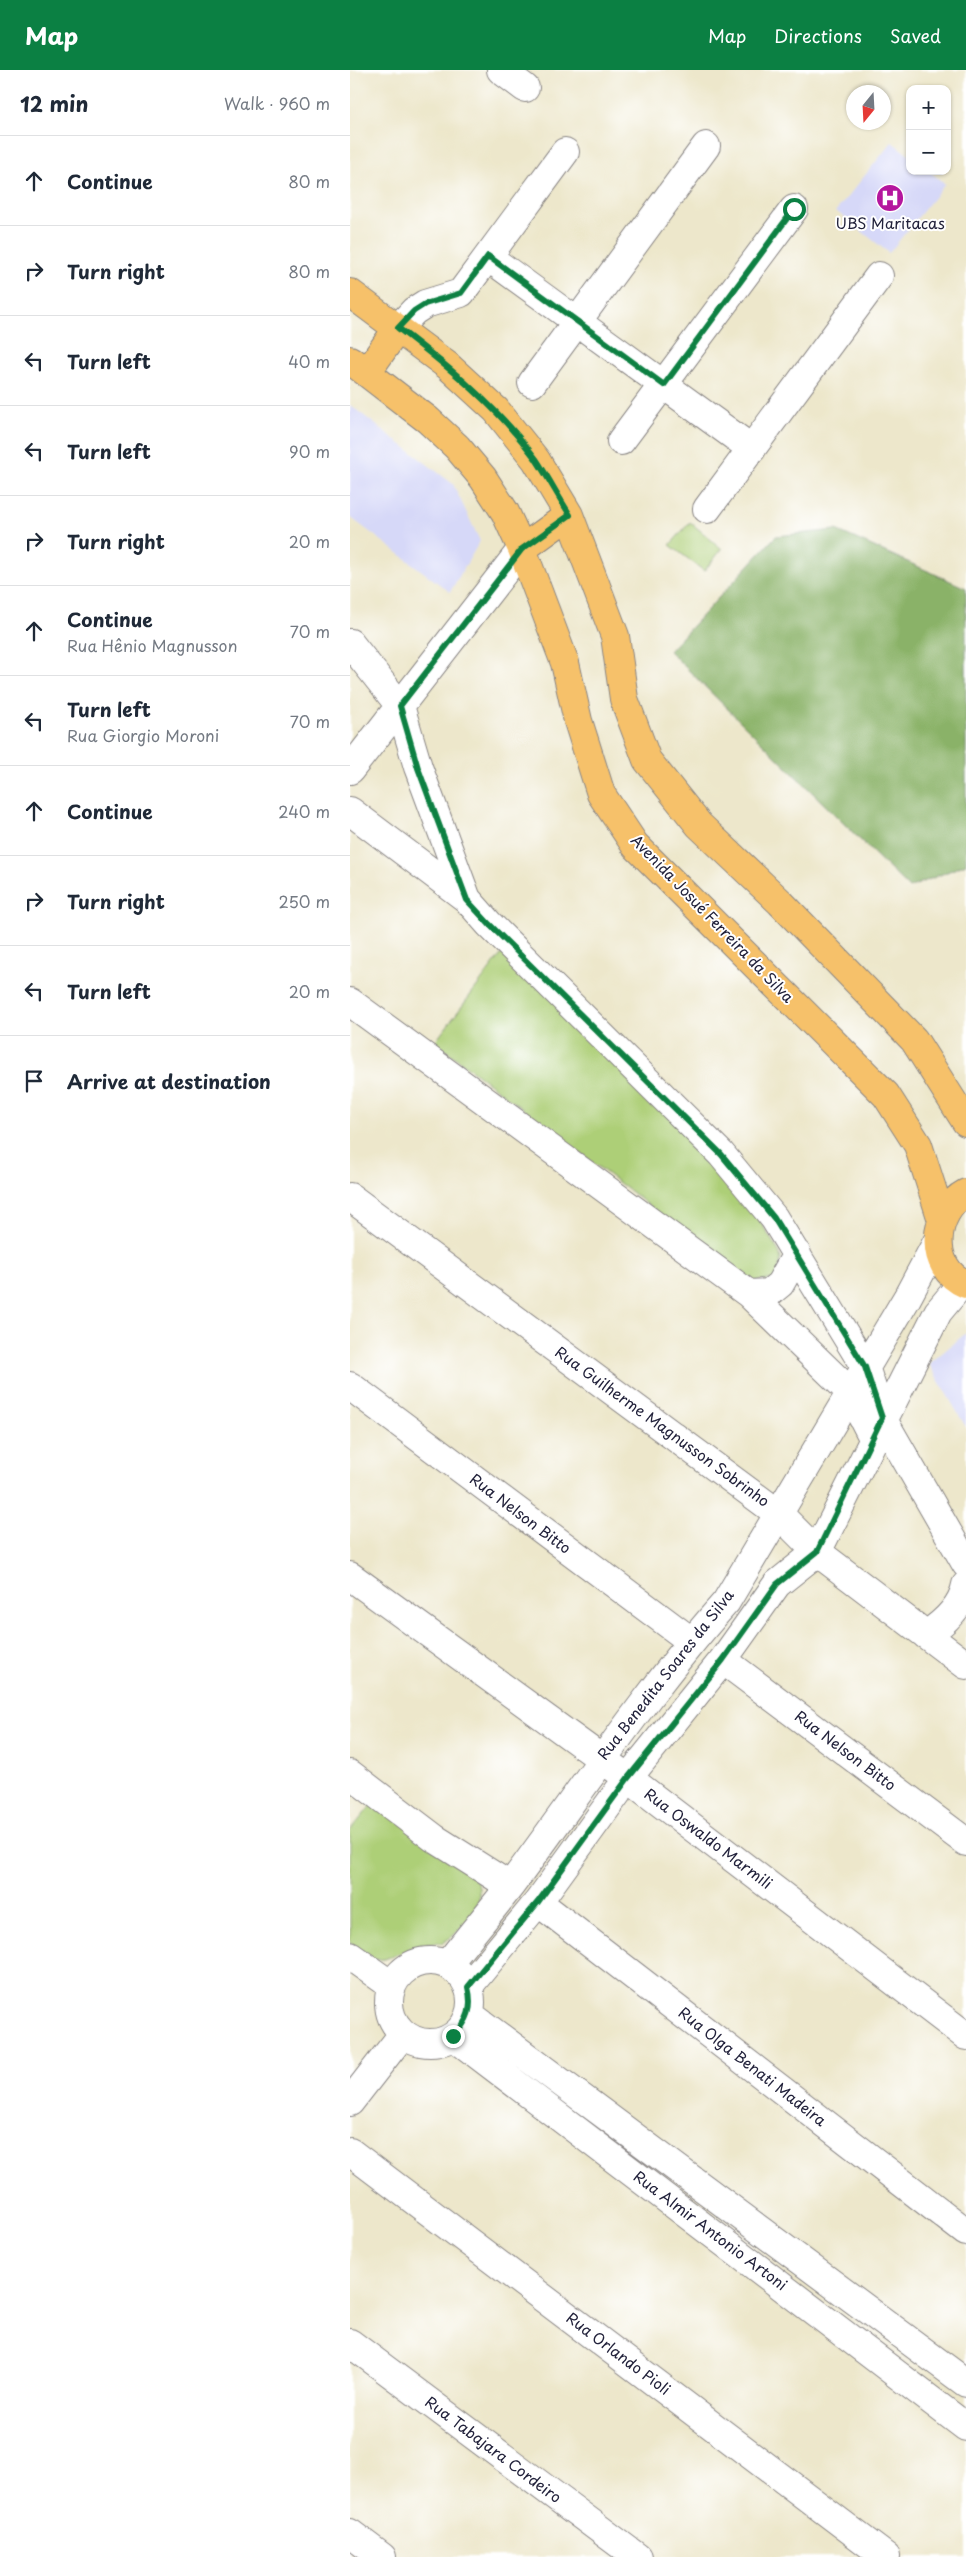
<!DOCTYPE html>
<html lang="en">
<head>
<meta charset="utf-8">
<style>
	:root { --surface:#fff; --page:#f6f6f7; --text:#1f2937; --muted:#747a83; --line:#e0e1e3; --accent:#0b8043 }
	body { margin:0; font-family:"Playpen Sans",sans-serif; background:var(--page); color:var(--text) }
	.controls { position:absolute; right:15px; top:15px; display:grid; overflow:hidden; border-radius:10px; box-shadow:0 1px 4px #0004 }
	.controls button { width:45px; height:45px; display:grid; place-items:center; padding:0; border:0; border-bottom:1px solid var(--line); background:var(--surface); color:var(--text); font:25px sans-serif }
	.compass { position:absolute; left:496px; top:15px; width:45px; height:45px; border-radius:50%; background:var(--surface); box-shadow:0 1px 4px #0004; rotate:198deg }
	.stop { position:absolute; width:15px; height:15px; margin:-11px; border:4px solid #0b8043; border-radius:50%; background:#fff }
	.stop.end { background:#0b8043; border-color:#fff; box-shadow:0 1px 5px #0008 }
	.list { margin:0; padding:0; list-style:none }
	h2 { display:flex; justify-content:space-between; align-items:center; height:65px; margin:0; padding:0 20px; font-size:21px }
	h2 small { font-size:16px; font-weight:400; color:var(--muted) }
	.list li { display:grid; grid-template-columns:32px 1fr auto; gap:15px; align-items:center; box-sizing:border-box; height:90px; padding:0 20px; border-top:1px solid var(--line) }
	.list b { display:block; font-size:19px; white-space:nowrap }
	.list p { margin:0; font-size:16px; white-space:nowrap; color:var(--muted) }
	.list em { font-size:16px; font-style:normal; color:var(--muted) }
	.icon { flex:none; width:28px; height:28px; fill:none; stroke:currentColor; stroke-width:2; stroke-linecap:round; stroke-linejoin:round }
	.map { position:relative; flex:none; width:616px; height:2487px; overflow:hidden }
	header { display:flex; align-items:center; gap:30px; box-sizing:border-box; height:70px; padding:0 25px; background:var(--accent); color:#fff }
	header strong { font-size:24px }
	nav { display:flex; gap:28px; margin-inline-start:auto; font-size:18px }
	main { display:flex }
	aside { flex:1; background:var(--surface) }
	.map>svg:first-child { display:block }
	.built { fill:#d6d8f8 }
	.green { fill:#adcf77; stroke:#687859 }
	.forest { fill:#8ab268; stroke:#566a52 }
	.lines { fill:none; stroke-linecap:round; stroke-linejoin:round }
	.minor-casing { stroke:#888483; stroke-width:30 }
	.major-casing { stroke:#888483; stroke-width:30 }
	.minor { stroke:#fff; stroke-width:28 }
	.major { stroke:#f6c16b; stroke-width:28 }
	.route { stroke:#0b8043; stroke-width:6 }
	.labels { text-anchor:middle; stroke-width:4; stroke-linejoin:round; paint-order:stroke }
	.poi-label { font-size:15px; fill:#22223b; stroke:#fff }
	.street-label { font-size:15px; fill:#22223b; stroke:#fff }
</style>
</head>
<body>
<header>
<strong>Map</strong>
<nav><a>Map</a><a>Directions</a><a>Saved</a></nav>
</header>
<main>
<aside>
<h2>12 min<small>Walk · 960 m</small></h2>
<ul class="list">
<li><svg class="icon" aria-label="ahead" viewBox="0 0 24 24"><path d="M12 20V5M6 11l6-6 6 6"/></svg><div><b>Continue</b></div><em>80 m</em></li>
<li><svg class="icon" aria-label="right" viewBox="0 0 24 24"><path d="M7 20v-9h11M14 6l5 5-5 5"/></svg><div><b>Turn right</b></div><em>80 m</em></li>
<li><svg class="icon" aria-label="left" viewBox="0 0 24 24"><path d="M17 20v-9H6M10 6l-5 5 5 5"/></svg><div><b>Turn left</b></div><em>40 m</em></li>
<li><svg class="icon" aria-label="left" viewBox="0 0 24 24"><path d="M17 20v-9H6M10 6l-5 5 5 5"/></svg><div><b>Turn left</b></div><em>90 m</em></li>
<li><svg class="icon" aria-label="right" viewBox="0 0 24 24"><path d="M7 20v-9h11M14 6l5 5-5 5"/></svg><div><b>Turn right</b></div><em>20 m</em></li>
<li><svg class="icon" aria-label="ahead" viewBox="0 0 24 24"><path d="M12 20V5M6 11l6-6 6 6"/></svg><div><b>Continue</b><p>Rua Hênio Magnusson</p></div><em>70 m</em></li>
<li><svg class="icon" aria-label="left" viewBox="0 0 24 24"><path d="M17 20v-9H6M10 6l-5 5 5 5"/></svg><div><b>Turn left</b><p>Rua Giorgio Moroni</p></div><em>70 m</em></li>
<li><svg class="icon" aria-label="ahead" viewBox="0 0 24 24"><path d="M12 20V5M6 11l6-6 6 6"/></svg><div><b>Continue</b></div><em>240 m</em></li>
<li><svg class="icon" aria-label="right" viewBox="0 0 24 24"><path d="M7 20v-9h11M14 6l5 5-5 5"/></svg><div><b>Turn right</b></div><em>250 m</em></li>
<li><svg class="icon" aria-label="left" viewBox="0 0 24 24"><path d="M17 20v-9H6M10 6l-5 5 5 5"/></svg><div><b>Turn left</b></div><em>20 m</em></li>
<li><svg class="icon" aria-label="arrive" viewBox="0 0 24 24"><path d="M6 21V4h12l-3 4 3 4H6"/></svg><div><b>Arrive at destination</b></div></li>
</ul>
</aside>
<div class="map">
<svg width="616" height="2487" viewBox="0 0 616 2487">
	<rect width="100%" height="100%" fill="#fff"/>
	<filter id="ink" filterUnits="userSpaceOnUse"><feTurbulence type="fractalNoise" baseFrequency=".02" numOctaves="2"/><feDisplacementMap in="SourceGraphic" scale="10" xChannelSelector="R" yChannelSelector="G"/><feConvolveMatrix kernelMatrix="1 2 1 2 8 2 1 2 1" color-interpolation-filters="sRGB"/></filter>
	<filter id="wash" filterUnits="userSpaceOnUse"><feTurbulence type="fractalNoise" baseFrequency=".0096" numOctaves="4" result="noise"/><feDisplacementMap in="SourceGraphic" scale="20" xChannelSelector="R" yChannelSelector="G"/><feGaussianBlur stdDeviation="1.12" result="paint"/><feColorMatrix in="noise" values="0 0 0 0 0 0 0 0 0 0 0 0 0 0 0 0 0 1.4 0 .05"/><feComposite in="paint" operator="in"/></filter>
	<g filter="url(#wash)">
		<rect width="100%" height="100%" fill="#ede7cb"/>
		<path class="built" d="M 542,72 L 560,86 L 560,101 L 579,101 L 595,114 L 539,183 L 486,141 Z
			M 0,335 L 103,414 L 130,471 L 100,522 L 0,447 Z
			M 616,1263 L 616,1357 L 579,1294 Z"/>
		<path class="green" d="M 340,452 L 372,479 L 354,501 L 320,475 Z
			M 153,882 L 377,1098 L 429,1182 L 431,1189 L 426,1209 L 399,1212 L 85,972 Z
			M 24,1732 L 125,1806 L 129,1817 L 129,1830 L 123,1844 L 103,1866 L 92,1873 L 73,1874 L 35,1889 L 24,1890 L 0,1873 L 0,1761 Z"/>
		<path class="forest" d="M 486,460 L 616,518 L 616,794 L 559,818 L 319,581 L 426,466 Z"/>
	</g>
	<g filter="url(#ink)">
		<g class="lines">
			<defs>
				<path id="minor" d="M 151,0 L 175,18
					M 138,187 L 402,379
					M 48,258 L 64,241 L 75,234 L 111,223 L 215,82
					M 182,313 L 356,76
					M 271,371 L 444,139
					M 357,439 L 529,206
					M 0,573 L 50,636 L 68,697 L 117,829
					M 0,700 L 172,479
					M 0,741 L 117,829 L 139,854 L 371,1084 L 424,1148 L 515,1297 L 532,1348 L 616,1494
					M 0,932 L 399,1224 L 499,1321 L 523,1368
					M 0,1127 L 429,1444 L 467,1482 L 616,1595
					M 399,1224 L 419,1223 L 430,1214 L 447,1184
					M 0,1316 L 341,1571
					M 0,1506 L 278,1708 L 616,1966
					M 576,1565 C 594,1553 612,1537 616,1515
					M 373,1590 L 616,1772
					M 0,1704 L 84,1768 L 160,1816
					M 188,1832 L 616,2162
					M 0,1886 L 41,1915
					M39 1932a41 41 0 1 1 82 0a41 41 0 1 1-82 0Z
					M 97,1895 C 118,1868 140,1842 161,1815 C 232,1720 297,1621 376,1532 L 557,1228 L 588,1170
					M 118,1917 L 188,1832 L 278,1708 L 373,1590 L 427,1514 L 467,1482 L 588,1242 L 612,1213
					M 119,1944 L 616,2313
					M 103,1966 L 616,2357
					M 0,2032 L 53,1964
					M 0,2082 L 536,2487
					M 0,2273 L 287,2487
					M 0,2463 L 32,2487"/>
				<path id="major" d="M 0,223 L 98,296 L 146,340 L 186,390 L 219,445 L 265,566 L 274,629 L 297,690 L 349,755 L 430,832 L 564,970 L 616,1052
					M 0,290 L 78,350 L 107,377 L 133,408 L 155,442 L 172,479 L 215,593 L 228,651 L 251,724 L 285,775 L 536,1025 L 568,1075 L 592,1150
					M 17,302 L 48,258
					M 172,479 L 219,445
					M 616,1123 C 582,1141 577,1198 616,1214"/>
			</defs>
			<use href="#minor" class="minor-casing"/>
			<use href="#major" class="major-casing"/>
			<use href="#minor" class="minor"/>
			<use href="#major" class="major"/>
		</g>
	</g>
	<g class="lines" filter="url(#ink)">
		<path class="route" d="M 103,1966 C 119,1951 123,1937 118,1917 L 188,1832 L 278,1708 L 373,1590 L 427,1514 L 467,1482 L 532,1348 L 515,1297 L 424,1148 L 371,1084 L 139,854 L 117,830 L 68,698 L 50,636 L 172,479 L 220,445 C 208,426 198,407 186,389 C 148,337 99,297 48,258 L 64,241 L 75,234 L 111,223 L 138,186 L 314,315 L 444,139"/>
	</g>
	<defs>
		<symbol id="hospital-disc" viewBox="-11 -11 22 22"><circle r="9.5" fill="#b5179e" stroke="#fff"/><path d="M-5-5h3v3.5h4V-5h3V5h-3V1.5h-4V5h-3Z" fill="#fff"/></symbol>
	</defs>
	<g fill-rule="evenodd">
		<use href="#hospital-disc" x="524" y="112" width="32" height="32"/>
	</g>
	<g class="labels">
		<g class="poi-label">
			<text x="540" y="159">UBS Maritacas</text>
		</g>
		<g class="street-label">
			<text transform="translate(362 849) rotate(46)" y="5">Avenida Josué Ferreira da Silva</text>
			<text transform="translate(312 1357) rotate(36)" y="5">Rua Guilherme Magnusson Sobrinho</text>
			<text transform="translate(170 1444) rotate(37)" y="5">Rua Nelson Bitto</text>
			<text transform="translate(316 1605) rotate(-52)" y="5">Rua Benedita Soares da Silva</text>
			<text transform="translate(495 1681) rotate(37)" y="5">Rua Nelson Bitto</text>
			<text transform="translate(358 1769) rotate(37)" y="5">Rua Oswaldo Marmili</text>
			<text transform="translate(402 1997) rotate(38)" y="5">Rua Olga Benati Madeira</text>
			<text transform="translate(360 2161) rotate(37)" y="5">Rua Almir Antonio Artoni</text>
			<text transform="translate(268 2284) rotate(37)" y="5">Rua Orlando Pioli</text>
			<text transform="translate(143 2380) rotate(37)" y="5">Rua Tabajara Cordeiro</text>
		</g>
	</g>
</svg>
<div class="controls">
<button>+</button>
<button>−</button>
</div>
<svg class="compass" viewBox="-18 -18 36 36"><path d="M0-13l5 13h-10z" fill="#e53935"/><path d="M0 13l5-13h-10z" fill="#747a83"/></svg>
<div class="stop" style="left:444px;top:139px"></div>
<div class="stop end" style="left:103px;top:1966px"></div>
</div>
</main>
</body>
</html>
